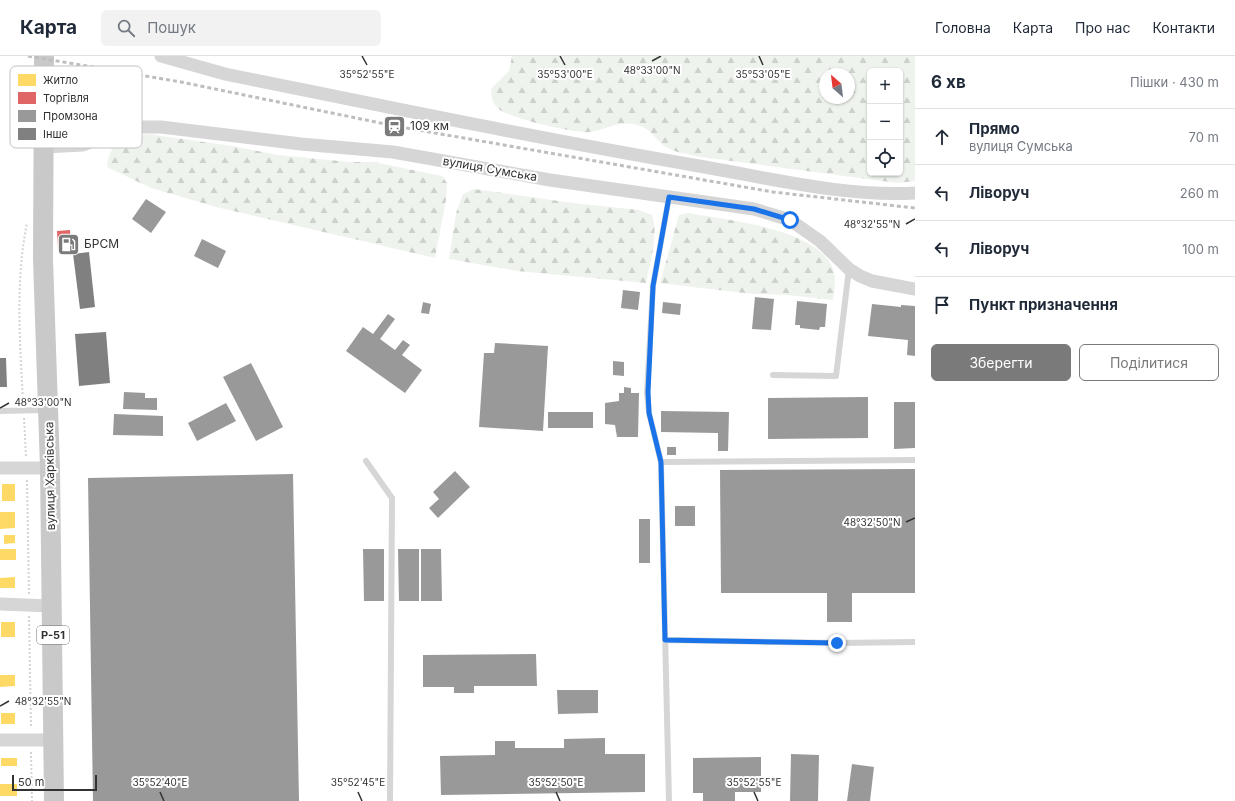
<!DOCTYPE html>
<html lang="uk">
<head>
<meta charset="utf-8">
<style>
	:root { --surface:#fff; --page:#f2f2f3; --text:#1f2937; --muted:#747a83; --line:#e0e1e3; --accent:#7a7a7a }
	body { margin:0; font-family:Inter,sans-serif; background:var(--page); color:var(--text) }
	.controls { position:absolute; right:12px; top:12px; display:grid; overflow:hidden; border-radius:6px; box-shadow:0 1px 3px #0004 }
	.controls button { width:36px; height:36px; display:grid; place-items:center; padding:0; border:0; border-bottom:1px solid var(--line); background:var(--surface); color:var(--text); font:20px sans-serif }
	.compass { position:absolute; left:819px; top:12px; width:36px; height:36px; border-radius:50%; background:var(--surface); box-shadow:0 1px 3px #0004; rotate:332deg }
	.scale { position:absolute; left:12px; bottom:10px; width:85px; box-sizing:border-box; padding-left:4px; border:2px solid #323232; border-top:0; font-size:11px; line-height:14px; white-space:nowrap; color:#323232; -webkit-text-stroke:3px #fff; paint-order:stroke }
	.stop { position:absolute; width:12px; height:12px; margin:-9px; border:3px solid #1a73e8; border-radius:50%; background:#fff }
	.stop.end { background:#1a73e8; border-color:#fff; box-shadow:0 1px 4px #0008 }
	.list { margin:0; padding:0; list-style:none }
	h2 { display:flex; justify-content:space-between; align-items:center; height:52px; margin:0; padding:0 16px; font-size:17px }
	h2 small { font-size:13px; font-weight:400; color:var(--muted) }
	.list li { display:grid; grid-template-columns:26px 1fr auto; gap:12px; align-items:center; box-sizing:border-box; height:56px; padding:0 16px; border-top:1px solid var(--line) }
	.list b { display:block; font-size:15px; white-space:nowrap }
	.list p { margin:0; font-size:13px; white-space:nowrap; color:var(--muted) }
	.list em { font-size:13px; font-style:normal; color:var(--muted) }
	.actions { display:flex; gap:8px; padding:12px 16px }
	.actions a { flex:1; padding:9px 0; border:1px solid var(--accent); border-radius:6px; text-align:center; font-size:14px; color:var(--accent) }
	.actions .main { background:var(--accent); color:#fff }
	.icon { flex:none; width:22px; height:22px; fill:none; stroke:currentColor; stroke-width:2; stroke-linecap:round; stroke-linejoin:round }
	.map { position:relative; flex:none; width:915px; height:745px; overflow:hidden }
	header { display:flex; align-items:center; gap:24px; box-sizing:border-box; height:56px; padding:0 20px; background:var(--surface); border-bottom:1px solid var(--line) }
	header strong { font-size:19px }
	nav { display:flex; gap:22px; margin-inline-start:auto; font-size:14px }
	.search { width:280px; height:36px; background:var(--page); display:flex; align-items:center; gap:10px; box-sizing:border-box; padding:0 14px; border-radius:6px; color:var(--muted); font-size:15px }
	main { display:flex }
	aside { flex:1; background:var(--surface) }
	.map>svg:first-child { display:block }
	.forest { fill:url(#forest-firs); fill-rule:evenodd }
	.homes { fill:#ffd966 }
	.shops { fill:#e06666 }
	.industry { fill:#999 }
	.building { fill:#808080 }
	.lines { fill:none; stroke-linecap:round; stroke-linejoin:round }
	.path { stroke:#d4d4d4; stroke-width:2; stroke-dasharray:2 2; stroke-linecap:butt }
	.service { stroke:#d6d6d6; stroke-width:6 }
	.minor { stroke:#d6d6d6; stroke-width:13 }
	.primary { stroke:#c9c9c9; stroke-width:20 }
	.rail { stroke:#bebebe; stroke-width:3; stroke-dasharray:4 3; stroke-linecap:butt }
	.route { stroke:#1a73e8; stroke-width:5 }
	.ticks { fill:none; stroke:#323232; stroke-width:1.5 }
	.labels { text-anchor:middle; stroke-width:4; stroke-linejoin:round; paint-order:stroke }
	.shield { fill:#fff; stroke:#707070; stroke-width:1 }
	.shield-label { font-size:11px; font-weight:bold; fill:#323232 }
	.poi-label { font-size:12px; fill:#323232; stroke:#fff; text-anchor:start }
	.street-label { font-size:12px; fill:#323232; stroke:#fff }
	.key { fill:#fff; stroke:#c2c2c2; stroke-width:1 }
	.key-label { font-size:11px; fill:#323232 }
	.ticks-label { font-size:10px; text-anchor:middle; fill:#323232; stroke:#fff; stroke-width:4; stroke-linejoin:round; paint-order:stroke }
</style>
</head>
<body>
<header>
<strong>Карта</strong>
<div class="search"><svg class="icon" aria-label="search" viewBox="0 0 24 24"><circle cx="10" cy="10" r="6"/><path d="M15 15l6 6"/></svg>Пошук</div>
<nav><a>Головна</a><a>Карта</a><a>Про нас</a><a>Контакти</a></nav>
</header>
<main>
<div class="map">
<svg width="915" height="745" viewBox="0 0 915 745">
	<defs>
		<pattern id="forest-firs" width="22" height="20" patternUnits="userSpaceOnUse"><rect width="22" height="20" fill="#eff3ed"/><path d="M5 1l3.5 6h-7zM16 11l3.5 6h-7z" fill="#cdd1cc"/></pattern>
	</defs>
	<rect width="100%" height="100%" fill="#fff"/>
	<path class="forest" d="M 512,0 L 915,0 L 915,125 L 897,127 L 701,101 C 689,98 673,97 663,89 C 653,80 649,71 634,68 C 618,65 604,74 589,76 C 576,78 510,62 500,54 C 492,48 492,42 491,33 L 509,15 ZM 870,15 L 900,15 L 900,117 L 870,117 ZM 825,18 L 849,18 L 849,42 L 825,42 Z
		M 148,78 L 232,90 L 278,99 L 350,106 L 374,106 L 442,120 L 447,127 L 446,144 L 435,202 L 216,151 L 151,132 L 107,111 C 110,84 125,82 148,78 Z
		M 474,133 L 573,147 L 639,154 L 652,159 C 659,176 650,208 646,227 L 517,215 L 449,203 L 456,157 L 463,138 Z
		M 688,157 C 726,164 818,172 833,213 C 836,223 835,234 833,244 L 788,239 L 753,238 L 660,227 L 679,159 Z"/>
	<path class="homes" d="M 2,428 L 15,428 L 15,445 L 2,445 Z
		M 0,456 L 15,456 L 15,472 L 0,473 Z
		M 4,479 L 15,479 L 15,487 L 4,488 Z
		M 0,493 L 16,493 L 16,504 L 0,504 Z
		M 15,521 L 15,532 L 0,532 L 0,522 Z
		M 1,566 L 15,566 L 15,581 L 1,581 Z
		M 0,619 L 15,619 L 15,630 L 0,631 Z
		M 1,657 L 15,657 L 15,668 L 1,668 Z
		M 1,702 L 17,702 L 17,710 L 1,710 Z
		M 0,728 L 17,728 L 17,740 L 0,740 Z"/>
	<path class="shops" d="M 70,174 L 71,192 L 58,193 L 57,175 Z"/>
	<path class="industry" d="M 146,143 L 166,156 L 151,177 L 132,163 Z
		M 202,183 L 226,195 L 218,212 L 194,200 Z
		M 623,234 L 640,236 L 638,254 L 621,252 Z
		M 755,241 L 774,243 L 771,274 L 752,273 Z
		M 797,245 L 827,248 L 825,271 L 820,271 L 819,274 L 800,272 L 800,269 L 795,269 Z
		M 423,246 L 431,248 L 429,258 L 421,257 Z
		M 663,246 L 681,248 L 680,259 L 662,257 Z
		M 872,248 L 901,251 L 901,249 L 915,250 L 915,300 L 907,299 L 908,284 L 868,280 Z
		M 388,258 L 395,263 L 380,283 L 395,294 L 403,284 L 410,289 L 402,299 L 422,314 L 405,337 L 346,295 L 363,271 L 373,278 Z
		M 495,287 L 548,290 L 543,375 L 479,371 L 484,297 L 494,297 Z
		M 613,305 L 624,306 L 624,320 L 613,319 Z
		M 251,307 L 283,371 L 256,385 L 223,321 Z
		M 624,331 L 631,332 L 631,337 L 639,337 L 638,381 L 617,381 L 615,369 L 605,368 L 605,347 L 619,345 L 619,337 L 624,337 Z
		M 124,336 L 145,337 L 145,342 L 157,342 L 157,354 L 123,353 Z
		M 868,341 L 868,382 L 768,383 L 768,342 Z
		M 894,346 L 915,346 L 915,392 L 894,393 Z
		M 226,347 L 236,365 L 197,385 L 188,367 Z
		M 661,355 L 729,356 L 728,395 L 718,395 L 718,377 L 661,376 Z
		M 548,356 L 593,356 L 593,372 L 548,372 Z
		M 114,358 L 163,360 L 163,380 L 113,379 Z
		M 667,391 L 676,391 L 676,399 L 667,399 Z
		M 915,413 L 915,537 L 852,537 L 852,566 L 827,566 L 827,537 L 721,537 L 720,414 Z
		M 455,415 L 470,431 L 438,462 L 429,452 L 439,443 L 433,436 Z
		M 293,418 L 299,745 L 93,745 L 88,422 Z
		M 675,450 L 695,450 L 695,470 L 675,470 Z
		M 639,463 L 650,463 L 650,507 L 639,507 Z
		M 363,493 L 384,493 L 384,545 L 364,545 Z
		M 398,493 L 419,493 L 419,545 L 399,545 Z
		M 421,493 L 441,493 L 442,545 L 421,545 Z
		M 536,598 L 537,630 L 474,630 L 474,637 L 454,637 L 454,631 L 423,631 L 423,599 Z
		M 557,634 L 598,634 L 598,657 L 558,658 Z
		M 605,682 L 605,698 L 645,698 L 645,736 L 441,739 L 440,700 L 495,699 L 495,685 L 515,685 L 515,692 L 564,692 L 564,683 Z
		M 791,698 L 819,699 L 818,745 L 790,745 Z
		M 761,701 L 761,736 L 735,736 L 735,745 L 703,745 L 703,737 L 693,737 L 693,702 Z
		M 852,708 L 874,711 L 870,745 L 847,745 Z"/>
	<path class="building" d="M 89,196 L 95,251 L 80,253 L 73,198 Z
		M 106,276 L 110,327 L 79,330 L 75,278 Z
		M 0,302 L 6,302 L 7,331 L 0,331 Z"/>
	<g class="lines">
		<path class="path" d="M 23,346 C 20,285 15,227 27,167
			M 24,362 L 26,400
			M 27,424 L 29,538
			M 29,560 L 31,672
			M 31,696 L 32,745"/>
		<path class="service" d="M 669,141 L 653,230 L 647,336 L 649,357 L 661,406 L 669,745
			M 773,319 L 836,320 L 849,213
			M 0,355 L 46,354
			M 366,405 L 392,442 L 390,745
			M 661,406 L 915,404
			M 665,584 L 837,587 L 915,586"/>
		<path class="minor" d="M 161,0 L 225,18 C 383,50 540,83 699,110 C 769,122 843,141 915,137
			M 44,91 L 83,89 L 116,76 L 138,71 L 161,71 L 301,88 L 393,96 L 550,124 L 754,153 L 790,164 L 820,185 L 849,213 L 860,220 L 872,225 L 915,233
			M 0,412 L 50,412
			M 0,548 L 52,550
			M 0,684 L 53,684"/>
		<path class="primary" d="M 44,0 L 43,203 L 50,412 L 54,745"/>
		<path class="rail" d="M 28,0 L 181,26 L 395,70 L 773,136 L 915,152"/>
	</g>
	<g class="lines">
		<path class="route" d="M 790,164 L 754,153 L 669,141 L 653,230 L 648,336 L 649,357 L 661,406 L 665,584 L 837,587"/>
	</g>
	<path class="ticks" d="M 362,0 L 367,9M 560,0 L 565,9M 759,0 L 763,9M 652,5 L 661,0M 906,168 L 915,163M 0,352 L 9,347M 906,466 L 915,462M 0,650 L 9,645M 160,736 L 164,745M 358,736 L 362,745M 556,736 L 560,745M 754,736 L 758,745"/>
	<defs>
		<symbol id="station-square" viewBox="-11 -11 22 22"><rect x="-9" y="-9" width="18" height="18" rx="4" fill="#7a7a7a" stroke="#fff"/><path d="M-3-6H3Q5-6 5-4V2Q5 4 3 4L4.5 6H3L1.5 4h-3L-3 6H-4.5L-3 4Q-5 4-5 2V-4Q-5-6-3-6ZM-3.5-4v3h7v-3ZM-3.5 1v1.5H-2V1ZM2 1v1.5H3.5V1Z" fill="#fff"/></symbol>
		<symbol id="fuel-square" viewBox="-11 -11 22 22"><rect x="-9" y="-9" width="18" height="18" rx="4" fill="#7a7a7a" stroke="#fff"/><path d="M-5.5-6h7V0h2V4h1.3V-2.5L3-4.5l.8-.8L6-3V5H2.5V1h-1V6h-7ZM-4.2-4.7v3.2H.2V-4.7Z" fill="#fff"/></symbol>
	</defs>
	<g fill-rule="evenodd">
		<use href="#station-square" x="382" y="58" width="25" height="25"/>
		<use href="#fuel-square" x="56" y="176" width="25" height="25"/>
	</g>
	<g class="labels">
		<rect class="shield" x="37" y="570" width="32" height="18" rx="3"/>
		<g class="shield-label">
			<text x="53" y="583">Р-51</text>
		</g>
		<g class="poi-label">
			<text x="410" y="74">109 км</text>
			<text x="84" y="192">БРСМ</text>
		</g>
		<g class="street-label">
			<text transform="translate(490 113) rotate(10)" y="4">вулиця Сумська</text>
			<text transform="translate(50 420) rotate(-91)" y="4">вулиця Харківська</text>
		</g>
	</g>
	<rect x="10" y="10" width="132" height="82" rx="6" class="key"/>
	<rect x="18" y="18" width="18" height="12" fill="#ffd966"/>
	<rect x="18" y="36" width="18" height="12" fill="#e06666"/>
	<rect x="18" y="54" width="18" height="12" fill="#999"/>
	<rect x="18" y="72" width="18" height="12" fill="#808080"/>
	<g class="key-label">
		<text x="43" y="28">Житло</text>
		<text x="43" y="46">Торгівля</text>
		<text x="43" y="64">Промзона</text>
		<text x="43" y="82">Інше</text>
	</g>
	<g class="ticks-label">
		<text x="652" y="18">48°33'00"N</text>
		<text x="367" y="22">35°52'55"E</text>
		<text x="565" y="22">35°53'00"E</text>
		<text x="763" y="22">35°53'05"E</text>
		<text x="872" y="172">48°32'55"N</text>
		<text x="43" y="350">48°33'00"N</text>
		<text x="872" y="470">48°32'50"N</text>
		<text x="43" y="649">48°32'55"N</text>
		<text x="160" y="730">35°52'40"E</text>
		<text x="358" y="730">35°52'45"E</text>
		<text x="556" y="730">35°52'50"E</text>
		<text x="754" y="730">35°52'55"E</text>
	</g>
</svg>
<div class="controls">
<button>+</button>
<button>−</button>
<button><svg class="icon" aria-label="locate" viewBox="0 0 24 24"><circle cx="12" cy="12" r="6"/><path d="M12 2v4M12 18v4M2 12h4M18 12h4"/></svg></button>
</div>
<svg class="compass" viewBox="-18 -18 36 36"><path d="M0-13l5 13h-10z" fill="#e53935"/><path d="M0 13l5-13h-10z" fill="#747a83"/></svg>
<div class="scale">50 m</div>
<div class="stop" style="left:790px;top:164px"></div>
<div class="stop end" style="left:837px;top:587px"></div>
</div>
<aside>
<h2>6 хв<small>Пішки · 430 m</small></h2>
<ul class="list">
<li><svg class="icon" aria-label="ahead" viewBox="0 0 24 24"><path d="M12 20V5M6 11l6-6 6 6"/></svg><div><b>Прямо</b><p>вулиця Сумська</p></div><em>70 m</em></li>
<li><svg class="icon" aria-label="left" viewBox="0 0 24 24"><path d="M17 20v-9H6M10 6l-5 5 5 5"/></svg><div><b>Ліворуч</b></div><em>260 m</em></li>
<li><svg class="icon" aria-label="left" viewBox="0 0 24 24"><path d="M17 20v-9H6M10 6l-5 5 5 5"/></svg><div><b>Ліворуч</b></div><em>100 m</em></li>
<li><svg class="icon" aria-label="arrive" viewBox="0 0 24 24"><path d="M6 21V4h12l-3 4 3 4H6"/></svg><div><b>Пункт призначення</b></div></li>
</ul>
<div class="actions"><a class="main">Зберегти</a><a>Поділитися</a></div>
</aside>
</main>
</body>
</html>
